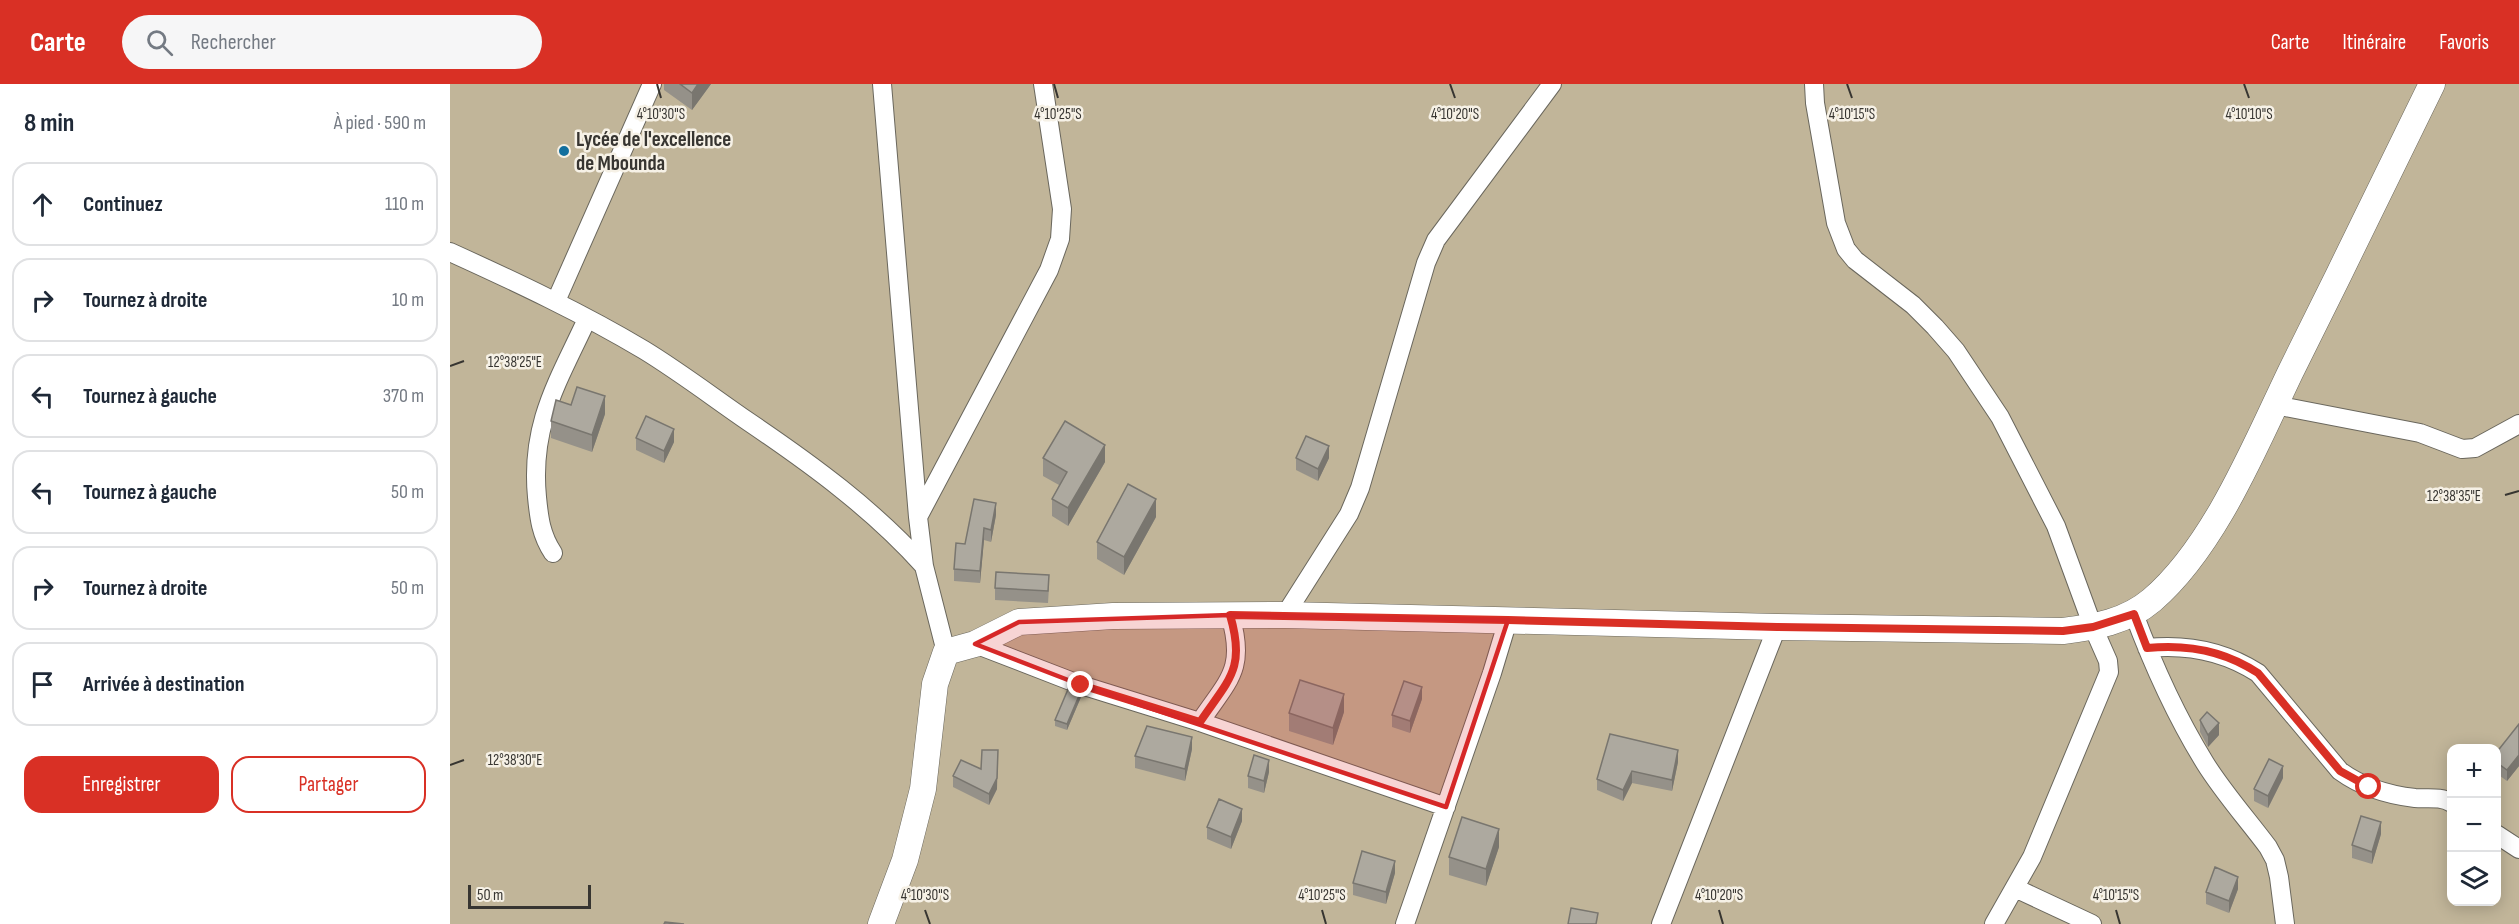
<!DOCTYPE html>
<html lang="fr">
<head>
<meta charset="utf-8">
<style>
	:root { --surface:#fff; --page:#f6f6f7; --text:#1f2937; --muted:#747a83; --line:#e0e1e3; --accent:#d93025 }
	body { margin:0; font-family:"Sofia Sans Condensed",sans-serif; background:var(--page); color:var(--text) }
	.controls { position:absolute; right:18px; bottom:18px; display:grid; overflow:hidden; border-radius:12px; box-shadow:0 3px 15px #0003 }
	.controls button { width:54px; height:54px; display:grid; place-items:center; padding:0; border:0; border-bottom:2px solid var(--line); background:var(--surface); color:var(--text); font:30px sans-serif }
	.scale { position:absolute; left:18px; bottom:15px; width:123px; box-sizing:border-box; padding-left:6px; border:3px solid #373531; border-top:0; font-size:16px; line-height:21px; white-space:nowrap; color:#373531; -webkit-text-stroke:4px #f6f1e6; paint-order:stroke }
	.stop { position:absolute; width:18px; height:18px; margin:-14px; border:4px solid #d93025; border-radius:50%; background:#fff }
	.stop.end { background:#d93025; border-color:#fff; box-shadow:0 2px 6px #0008 }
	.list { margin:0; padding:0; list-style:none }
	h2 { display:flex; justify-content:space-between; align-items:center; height:78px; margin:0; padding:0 24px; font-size:26px }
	h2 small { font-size:20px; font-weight:400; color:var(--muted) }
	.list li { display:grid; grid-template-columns:39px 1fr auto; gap:18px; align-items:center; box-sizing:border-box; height:84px; margin:0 12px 12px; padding:0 12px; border:2px solid var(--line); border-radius:18px }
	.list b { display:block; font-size:22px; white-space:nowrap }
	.list em { font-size:20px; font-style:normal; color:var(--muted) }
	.actions { display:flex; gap:12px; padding:18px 24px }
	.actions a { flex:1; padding:14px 0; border:2px solid var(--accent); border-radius:18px; text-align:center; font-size:21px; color:var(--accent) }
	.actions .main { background:var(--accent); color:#fff }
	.icon { flex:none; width:33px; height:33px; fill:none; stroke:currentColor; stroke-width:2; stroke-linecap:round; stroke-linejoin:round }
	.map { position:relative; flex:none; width:2069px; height:840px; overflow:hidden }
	header { display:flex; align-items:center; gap:36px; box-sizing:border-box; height:84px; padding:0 30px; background:var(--accent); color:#fff }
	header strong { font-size:28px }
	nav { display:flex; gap:33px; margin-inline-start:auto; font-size:21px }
	.search { width:420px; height:54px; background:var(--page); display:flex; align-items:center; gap:15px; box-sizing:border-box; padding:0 21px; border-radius:33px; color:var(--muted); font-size:22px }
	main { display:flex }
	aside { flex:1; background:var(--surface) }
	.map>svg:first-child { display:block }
	.green { fill:#c1b599; fill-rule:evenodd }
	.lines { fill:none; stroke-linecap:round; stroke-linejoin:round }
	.street-casing { stroke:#6a675d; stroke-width:20 }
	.secondary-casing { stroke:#6a675d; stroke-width:27 }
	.street { stroke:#fff; stroke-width:18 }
	.secondary { stroke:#fff; stroke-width:26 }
	.wall { fill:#959189 }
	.shaded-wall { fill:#79766f }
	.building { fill:#ada99f; stroke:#79766f; stroke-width:1.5 }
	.route { stroke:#d93025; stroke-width:8 }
	.marked { fill:#d62828; fill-opacity:0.2; stroke:#d62828; stroke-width:4.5; stroke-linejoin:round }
	.ticks { fill:none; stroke:#373531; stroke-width:2 }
	.poi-dot { fill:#126f9e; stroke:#f6f1e6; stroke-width:2 }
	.labels { text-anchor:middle; stroke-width:5; stroke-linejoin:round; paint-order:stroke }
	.poi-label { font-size:21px; font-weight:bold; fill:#373531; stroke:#f6f1e6; text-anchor:start }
	.ticks-label { font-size:15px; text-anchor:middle; fill:#373531; stroke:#f6f1e6; stroke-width:5; stroke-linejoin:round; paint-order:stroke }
</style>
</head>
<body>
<header>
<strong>Carte</strong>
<div class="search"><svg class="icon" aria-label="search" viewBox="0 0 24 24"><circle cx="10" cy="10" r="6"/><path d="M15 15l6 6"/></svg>Rechercher</div>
<nav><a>Carte</a><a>Itinéraire</a><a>Favoris</a></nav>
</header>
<main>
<aside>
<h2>8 min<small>À pied · 590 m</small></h2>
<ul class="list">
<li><svg class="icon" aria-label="ahead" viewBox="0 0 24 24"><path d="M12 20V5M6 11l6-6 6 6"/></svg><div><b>Continuez</b></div><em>110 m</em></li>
<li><svg class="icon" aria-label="right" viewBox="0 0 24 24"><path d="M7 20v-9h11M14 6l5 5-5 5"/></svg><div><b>Tournez à droite</b></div><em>10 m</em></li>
<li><svg class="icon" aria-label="left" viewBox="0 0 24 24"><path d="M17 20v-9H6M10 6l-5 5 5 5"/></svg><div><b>Tournez à gauche</b></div><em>370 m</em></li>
<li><svg class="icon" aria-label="left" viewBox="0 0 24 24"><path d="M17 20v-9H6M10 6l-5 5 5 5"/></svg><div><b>Tournez à gauche</b></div><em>50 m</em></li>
<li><svg class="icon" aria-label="right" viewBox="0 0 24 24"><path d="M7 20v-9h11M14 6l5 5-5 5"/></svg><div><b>Tournez à droite</b></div><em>50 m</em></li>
<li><svg class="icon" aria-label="arrive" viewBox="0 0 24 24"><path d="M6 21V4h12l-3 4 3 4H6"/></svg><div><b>Arrivée à destination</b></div></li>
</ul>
<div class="actions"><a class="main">Enregistrer</a><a>Partager</a></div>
</aside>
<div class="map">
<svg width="2069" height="840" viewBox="0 0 2069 840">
	<rect width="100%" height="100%" fill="#e9e4d9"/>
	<path class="green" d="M 0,0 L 2069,0 L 2069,840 L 0,840 ZM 2002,664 L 2046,664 L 2046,818 L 2002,818 Z"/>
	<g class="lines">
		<defs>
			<path id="street" d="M 432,0 L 468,433 L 474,482 L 496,568
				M 1364,0 L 1365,19 L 1386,139 L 1396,165 L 1405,176 L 1463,221 L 1485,243 L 1506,267 L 1550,333 L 1606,442 L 1643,543 L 1658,577 L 1659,588 L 1582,773 L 1544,840
				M 0,168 C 66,198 132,229 194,266 C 230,288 264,314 299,338 C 361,380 423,425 474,482
				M 106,217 L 202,0
				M 1825,321 L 1970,349 L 2012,365 L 2025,364 L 2069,340
				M 468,433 L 599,186 L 610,155 L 612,125 L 593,0
				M 103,469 C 91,451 89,434 87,413 C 80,340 108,298 137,235
				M 1684,530 C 1703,581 1726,632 1755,679 C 1773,708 1797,735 1818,763 L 1825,776 L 1829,793 L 1835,840
				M 835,531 L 899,430 L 910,404 L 976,179 L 986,156 L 1102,0
				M 525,560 L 631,601 L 750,638 L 996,723
				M 1697,564 C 1736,560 1774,567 1808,589 L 1890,687 C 1912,703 1938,711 1965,714 C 1978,715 1990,712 2002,719
				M 750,638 C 779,595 796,585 780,531
				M 2046,750 L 2069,765
				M 1565,804 L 1642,840
				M 955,840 L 1042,589 L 1058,536
				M 1211,840 L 1327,543"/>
			<path id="secondary" d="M 431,840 L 455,776 L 473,705 L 485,600 L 496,568 L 525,560 L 569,538 L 663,532 L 835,531 L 1327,543 L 1613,547 C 1645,543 1676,538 1702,516 C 1764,463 1805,362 1840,289 C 1888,193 1935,96 1982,0"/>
		</defs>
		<use href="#street" class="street-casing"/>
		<use href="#secondary" class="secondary-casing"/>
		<use href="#street" class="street"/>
		<use href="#secondary" class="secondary"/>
	</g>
	<path class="wall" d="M 214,0 L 261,0 L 242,26 L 214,6 Z
		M 155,330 L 142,368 L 101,354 L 101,337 Z
		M 186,354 L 224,358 L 214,379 L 186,366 Z
		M 593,374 L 655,378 L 618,442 L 602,432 L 602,415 L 609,401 L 593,392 Z
		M 846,374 L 879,374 L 868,397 L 846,386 Z
		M 546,431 L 541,458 L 534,456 L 530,499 L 504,497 L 504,485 L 515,460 Z
		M 706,433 L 674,491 L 647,475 L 647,458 Z
		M 599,503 L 598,519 L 545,516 L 545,504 Z
		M 631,613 L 617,646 L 605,642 L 605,636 Z
		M 972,615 L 960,649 L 942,643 L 942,631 Z
		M 894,628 L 883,661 L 839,647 L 839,629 Z
		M 1750,636 L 1769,651 L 1758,663 L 1750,648 Z
		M 2069,640 L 2069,682 L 2057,697 L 2046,689 L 2046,669 Z
		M 742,665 L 735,697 L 685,684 L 685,672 Z
		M 1228,678 L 1222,707 L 1182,699 L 1173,717 L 1147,706 L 1147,695 Z
		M 819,688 L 814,709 L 798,704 L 798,692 Z
		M 503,692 L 547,705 L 539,721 L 503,703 Z
		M 1833,694 L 1818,724 L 1804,717 L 1804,705 Z
		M 792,737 L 781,765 L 757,755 L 757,743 Z
		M 1931,750 L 1922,780 L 1902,774 L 1902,761 Z
		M 1049,763 L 1036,802 L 999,791 L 999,773 Z
		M 945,789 L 936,820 L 903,811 L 903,799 Z
		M 1788,805 L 1779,829 L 1756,820 L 1756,808 Z"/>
	<path class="shaded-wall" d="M 248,0 L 261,0 L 242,26 L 242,9 Z
		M 155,312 L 155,330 L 142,368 L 142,351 Z
		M 224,345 L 224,358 L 214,379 L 214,367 Z
		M 655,361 L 655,378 L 618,442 L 618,424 Z
		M 879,362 L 879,374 L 868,397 L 868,385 Z
		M 706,415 L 706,433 L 674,491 L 674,473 Z
		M 546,419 L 546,431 L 541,458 L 541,446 Z
		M 534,444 L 534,456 L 530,499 L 530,487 Z
		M 972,603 L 972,615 L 960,649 L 960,637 Z
		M 631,607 L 631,613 L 617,646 L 617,640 Z
		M 894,610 L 894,628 L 883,661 L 883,644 Z
		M 1769,639 L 1769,651 L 1758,663 L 1758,651 Z
		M 742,653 L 742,665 L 735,697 L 735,685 Z
		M 548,666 L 547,705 L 539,721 L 539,710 Z
		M 1228,666 L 1228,678 L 1222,707 L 1222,696 Z
		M 2069,671 L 2069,682 L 2057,697 L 2057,686 Z
		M 819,676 L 819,688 L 814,709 L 814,697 Z
		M 1833,682 L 1833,694 L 1818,724 L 1818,712 Z
		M 1182,687 L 1182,699 L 1173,717 L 1173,706 Z
		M 792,725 L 792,737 L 781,765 L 781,753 Z
		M 1931,738 L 1931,750 L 1922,780 L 1922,768 Z
		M 1049,745 L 1049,763 L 1036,802 L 1036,785 Z
		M 945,777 L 945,789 L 936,820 L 936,808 Z
		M 1788,793 L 1788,805 L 1779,829 L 1779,817 Z"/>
	<path class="building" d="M 230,0 L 248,0 L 242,9 Z
		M 127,303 L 155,312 L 142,351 L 101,337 L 106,316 L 121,321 Z
		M 196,332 L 224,345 L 214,367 L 186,354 Z
		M 615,337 L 655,361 L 618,424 L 602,415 L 617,388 L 593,374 Z
		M 856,352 L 879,362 L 868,385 L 846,374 Z
		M 678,400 L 706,415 L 674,473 L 647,458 Z
		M 524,415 L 546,419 L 541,446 L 534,444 L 530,487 L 504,485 L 506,459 L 515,460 Z
		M 546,488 L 599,491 L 598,507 L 545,504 Z
		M 850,596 L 894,610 L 883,644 L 839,629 Z
		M 954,597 L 972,603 L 960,637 L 942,631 Z
		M 619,603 L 631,607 L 617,640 L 605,636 Z
		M 1757,628 L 1769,639 L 1758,651 L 1750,636 Z
		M 2069,640 L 2069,671 L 2057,686 L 2046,678 L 2046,669 Z
		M 697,642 L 742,653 L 735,685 L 685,672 Z
		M 1160,650 L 1228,666 L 1222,696 L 1182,687 L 1173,706 L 1147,695 Z
		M 532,666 L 548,666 L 547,694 L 539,710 L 503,692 L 511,676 L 531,685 Z
		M 804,671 L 819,676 L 814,697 L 798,692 Z
		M 1819,675 L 1833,682 L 1818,712 L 1804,705 Z
		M 769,715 L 792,725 L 781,753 L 757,743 Z
		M 1911,732 L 1931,738 L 1922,768 L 1902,761 Z
		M 1012,733 L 1049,745 L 1036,785 L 999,773 Z
		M 912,767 L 945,777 L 936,808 L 903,799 Z
		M 1765,783 L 1788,793 L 1779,817 L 1756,808 Z
		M 1121,824 L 1148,829 L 1146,840 L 1118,840 Z
		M 215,838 L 234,840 L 214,840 Z"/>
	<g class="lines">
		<path class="route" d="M 631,601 L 750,638 C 779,595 796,585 780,531 L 1058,536 L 1327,543 L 1613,547 L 1643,543 L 1684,530 L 1697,564 C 1736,560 1775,567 1808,589 L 1890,687 L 1919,703"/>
	</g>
	<path class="marked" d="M 780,531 L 1058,536 L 996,723 L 631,601 L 525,560 L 569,538 Z"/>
	<path class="ticks" d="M 207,0 L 211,14M 604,0 L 608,14M 1000,0 L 1005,14M 1397,0 L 1402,14M 1794,0 L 1799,14M 0,282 L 14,277M 2055,411 L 2069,407M 0,681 L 14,676M 475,826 L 480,840M 872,826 L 876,840M 1269,826 L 1273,840M 1666,826 L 1670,840"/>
	<circle class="poi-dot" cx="114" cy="67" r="6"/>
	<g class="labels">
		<g class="poi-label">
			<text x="126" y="62">Lycée de l'excellence<tspan x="126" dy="24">de Mbounda</tspan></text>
		</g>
	</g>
	<g class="ticks-label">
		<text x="211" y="35">4°10'30"S</text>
		<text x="608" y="35">4°10'25"S</text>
		<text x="1005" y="35">4°10'20"S</text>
		<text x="1402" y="35">4°10'15"S</text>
		<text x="1799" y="35">4°10'10"S</text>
		<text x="65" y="283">12°38'25"E</text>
		<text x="2004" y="417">12°38'35"E</text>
		<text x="65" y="681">12°38'30"E</text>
		<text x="475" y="816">4°10'30"S</text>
		<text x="872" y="816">4°10'25"S</text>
		<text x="1269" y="816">4°10'20"S</text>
		<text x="1666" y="816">4°10'15"S</text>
	</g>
</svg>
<div class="controls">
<button>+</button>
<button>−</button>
<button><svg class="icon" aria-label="layers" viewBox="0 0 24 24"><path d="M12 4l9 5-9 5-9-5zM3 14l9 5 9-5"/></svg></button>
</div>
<div class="scale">50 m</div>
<div class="stop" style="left:1919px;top:703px"></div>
<div class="stop end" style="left:631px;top:601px"></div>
</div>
</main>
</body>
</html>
